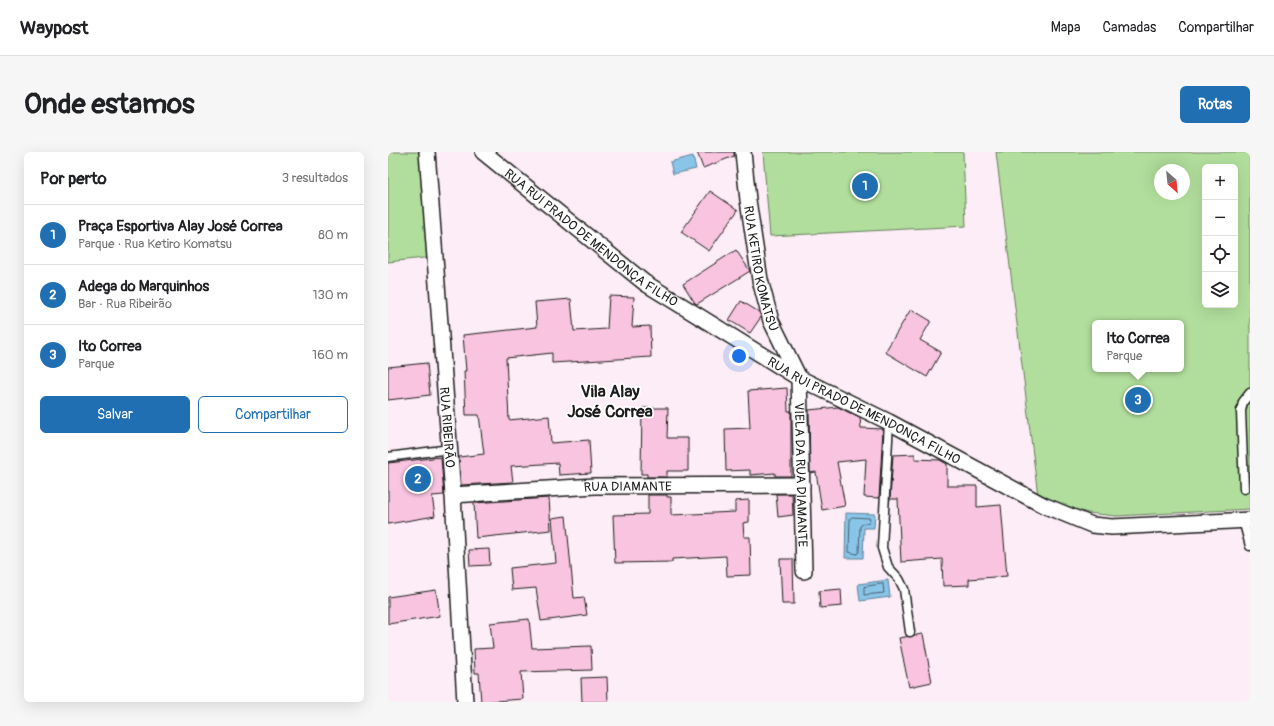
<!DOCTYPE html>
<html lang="pt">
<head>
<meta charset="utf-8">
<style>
	:root { --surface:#fff; --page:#f6f6f6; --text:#202124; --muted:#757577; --line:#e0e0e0; --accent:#1f6fb2 }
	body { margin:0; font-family:Pangolin,sans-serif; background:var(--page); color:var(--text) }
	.controls { position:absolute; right:12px; top:12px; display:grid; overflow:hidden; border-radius:6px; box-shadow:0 4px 16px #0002 }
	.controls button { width:36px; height:36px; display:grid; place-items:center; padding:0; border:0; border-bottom:1px solid var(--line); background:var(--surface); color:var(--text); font:20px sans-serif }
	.compass { position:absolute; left:766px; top:12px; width:36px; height:36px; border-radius:50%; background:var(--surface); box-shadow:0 4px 16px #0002; rotate:153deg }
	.you { position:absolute; left:351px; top:204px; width:14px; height:14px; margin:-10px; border:3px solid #fff; border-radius:50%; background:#1a73e8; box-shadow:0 0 0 6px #1a73e833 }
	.badge { display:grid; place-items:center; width:26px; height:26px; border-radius:50%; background:var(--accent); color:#fff; font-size:13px; font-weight:700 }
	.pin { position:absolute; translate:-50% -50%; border:2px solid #fff; box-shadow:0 1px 4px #0006 }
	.popup { position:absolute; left:704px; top:168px; width:92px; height:52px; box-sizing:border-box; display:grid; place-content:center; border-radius:6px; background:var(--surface); filter:drop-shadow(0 1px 3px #0005); font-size:13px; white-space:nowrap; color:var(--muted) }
	.popup b { font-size:15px; color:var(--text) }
	.popup::after { content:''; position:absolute; left:50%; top:100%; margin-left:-8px; border:8px solid transparent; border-top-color:var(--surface) }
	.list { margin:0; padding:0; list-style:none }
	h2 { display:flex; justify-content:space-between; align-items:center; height:52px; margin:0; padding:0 16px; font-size:17px }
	h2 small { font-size:13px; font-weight:400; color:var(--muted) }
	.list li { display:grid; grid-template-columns:26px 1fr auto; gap:12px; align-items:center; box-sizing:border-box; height:60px; padding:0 16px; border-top:1px solid var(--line) }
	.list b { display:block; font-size:15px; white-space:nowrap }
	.list p { margin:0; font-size:13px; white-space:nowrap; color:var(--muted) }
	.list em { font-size:13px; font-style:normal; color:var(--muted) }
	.actions { display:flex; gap:8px; padding:12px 16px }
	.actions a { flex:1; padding:9px 0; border:1px solid var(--accent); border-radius:6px; text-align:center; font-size:14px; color:var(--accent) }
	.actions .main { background:var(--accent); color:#fff }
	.icon { flex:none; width:22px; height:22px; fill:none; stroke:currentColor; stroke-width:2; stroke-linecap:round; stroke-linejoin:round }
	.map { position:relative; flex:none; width:862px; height:550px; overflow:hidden; border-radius:6px }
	header { display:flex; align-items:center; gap:24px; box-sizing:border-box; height:56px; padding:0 20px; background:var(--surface); border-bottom:1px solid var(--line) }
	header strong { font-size:19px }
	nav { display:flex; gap:22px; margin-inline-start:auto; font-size:14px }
	.intro { display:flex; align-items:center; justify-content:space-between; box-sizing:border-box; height:96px; padding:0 24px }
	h1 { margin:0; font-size:28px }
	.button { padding:10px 18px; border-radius:6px; background:var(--accent); color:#fff; font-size:14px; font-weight:700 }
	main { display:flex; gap:24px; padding:0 24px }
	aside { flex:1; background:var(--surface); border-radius:6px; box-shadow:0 4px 16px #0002 }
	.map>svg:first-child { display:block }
	.green { fill:#b1de9c; stroke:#667d5c; fill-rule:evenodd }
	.water { fill:#89c5e9; stroke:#5d8197 }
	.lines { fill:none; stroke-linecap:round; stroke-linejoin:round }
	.shore { stroke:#48606e; stroke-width:1 }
	.building { fill:#f8c4e0; stroke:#1c1c1c }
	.lane-casing { stroke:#1c1c1c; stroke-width:11 }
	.street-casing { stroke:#1c1c1c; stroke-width:18 }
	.lane { stroke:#fff; stroke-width:8 }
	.street { stroke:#fff; stroke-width:15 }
	.labels { text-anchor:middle; stroke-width:3.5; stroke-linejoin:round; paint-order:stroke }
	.street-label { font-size:13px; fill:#1c1c1c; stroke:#fff }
	.district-label { font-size:17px; font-weight:bold; fill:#1c1c1c; stroke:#fff }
</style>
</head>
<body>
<header>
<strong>Waypost</strong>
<nav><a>Mapa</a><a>Camadas</a><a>Compartilhar</a></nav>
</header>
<div class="intro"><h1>Onde estamos</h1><a class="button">Rotas</a></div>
<main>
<aside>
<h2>Por perto<small>3 resultados</small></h2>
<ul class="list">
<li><span class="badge">1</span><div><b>Praça Esportiva Alay José Correa</b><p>Parque · Rua Ketiro Komatsu</p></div><em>80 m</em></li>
<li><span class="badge">2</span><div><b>Adega do Marquinhos</b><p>Bar · Rua Ribeirão</p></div><em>130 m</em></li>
<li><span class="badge">3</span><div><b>Ito Correa</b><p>Parque</p></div><em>160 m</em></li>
</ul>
<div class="actions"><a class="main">Salvar</a><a>Compartilhar</a></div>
</aside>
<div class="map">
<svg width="862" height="550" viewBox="0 0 862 550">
	<rect width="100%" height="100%" fill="#fdedf6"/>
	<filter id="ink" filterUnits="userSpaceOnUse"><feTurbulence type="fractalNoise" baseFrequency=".025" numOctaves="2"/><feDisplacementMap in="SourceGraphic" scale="8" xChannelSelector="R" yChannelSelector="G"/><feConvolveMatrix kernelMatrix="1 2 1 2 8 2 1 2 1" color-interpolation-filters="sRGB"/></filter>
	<g filter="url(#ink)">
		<path class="green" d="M 0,0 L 37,0 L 45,105 L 0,110 Z
			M 375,0 L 575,0 L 578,74 L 382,84 Z
			M 608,0 L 862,0 L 862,357 L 728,364 L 700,361 L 673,354 L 650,344 ZM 817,15 L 847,15 L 847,153 L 817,153 ZM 772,18 L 796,18 L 796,42 L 772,42 ZM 707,171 L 793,171 L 793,217 L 707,217 Z"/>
		<path class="water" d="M 305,4 L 308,17 L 285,22 L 282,10 Z
			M 458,361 L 487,362 L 486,376 L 476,376 L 475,406 L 457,406 Z
			M 500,428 L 502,445 L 472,449 L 470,432 Z"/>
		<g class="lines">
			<path class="shore" d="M 464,365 L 481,366 L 482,367 L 481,371 L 475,372 L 472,374 L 471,400 L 469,402 L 461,400 L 462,367 Z
				M 495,432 L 496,441 L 476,443 L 476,435 Z"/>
		</g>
		<path class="building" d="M 309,0 L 346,0 L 346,4 L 315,16 Z
			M 322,39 L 350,58 L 321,99 L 293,80 Z
			M 348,98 L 362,119 L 309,152 L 307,151 L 295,132 Z
			M 221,144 L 246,145 L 244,175 L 262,174 L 263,205 L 164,211 L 164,201 L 118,206 L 121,268 L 161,264 L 163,291 L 201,288 L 203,321 L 171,323 L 170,311 L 123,314 L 125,330 L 73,333 L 71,305 L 96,302 L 91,263 L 78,263 L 76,219 L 78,219 L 75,183 L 149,175 L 147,150 L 183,147 L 186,179 L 219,177 Z
			M 353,149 L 371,160 L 373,165 L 362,181 L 341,168 Z
			M 523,157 L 543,169 L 532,188 L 553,200 L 539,225 L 497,200 Z
			M 39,211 L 42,243 L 0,248 L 0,215 Z
			M 399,236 L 400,259 L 403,259 L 403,324 L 387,324 L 387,321 L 362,323 L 362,318 L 338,319 L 337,277 L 362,276 L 360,239 Z
			M 450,255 L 472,266 L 473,276 L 495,277 L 491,346 L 476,345 L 478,307 L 449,310 L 457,354 L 434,358 L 428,320 L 422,321 L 421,258 Z
			M 254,256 L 280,256 L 279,286 L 300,286 L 300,319 L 279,319 L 279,325 L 259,325 L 259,322 L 253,322 Z
			M 527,302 L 527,307 L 552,308 L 559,312 L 559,334 L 589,334 L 589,355 L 613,353 L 619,424 L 581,427 L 581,433 L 555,434 L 554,407 L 513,410 L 510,347 L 502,347 L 505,303 Z
			M 53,305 L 56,343 L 44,344 L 47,364 L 0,372 L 0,311 Z
			M 388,342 L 404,342 L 405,363 L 390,365 Z
			M 260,343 L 279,343 L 279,345 L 283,345 L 283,363 L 347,360 L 347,349 L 361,348 L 361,370 L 355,371 L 356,385 L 362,385 L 363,423 L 339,424 L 338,404 L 284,407 L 284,410 L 227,411 L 225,363 L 260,362 Z
			M 161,346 L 163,378 L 88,386 L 86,351 Z
			M 178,364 L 186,446 L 196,445 L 199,463 L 153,469 L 148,436 L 124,438 L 122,416 L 168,411 L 164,366 Z
			M 101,397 L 102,413 L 82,414 L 81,398 Z
			M 392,407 L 405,407 L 406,452 L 394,452 Z
			M 453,437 L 454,454 L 432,456 L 431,439 Z
			M 48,438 L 52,464 L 0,472 L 0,445 Z
			M 141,467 L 144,496 L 203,494 L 204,518 L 133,520 L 135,547 L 93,550 L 91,521 L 87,521 L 86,497 L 105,496 L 102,471 Z
			M 535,482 L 544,530 L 521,535 L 511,486 Z
			M 219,525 L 220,550 L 194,550 L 193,526 Z"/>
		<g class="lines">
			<defs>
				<path id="lane" d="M 501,270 L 494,396 L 500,415 L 511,427 L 516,437 L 522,480
					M 0,305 L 62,297
					M 856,337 L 853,259 L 855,250 L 862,241
					M 855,368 L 862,394"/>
				<g id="street">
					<path id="s1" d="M 39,0 L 65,343 L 77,550"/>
					<path id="s2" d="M 95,0 L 257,131 L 411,226 L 501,270 L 655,353 L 704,373 L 724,375 L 862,368"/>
					<path id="s3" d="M 355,0 L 360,48 L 372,128 L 383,169 L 411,226 L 416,419"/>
					<path id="s4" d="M 65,343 L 207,334 L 414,333"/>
				</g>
			</defs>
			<use href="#lane" class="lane-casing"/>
			<use href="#street" class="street-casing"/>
			<use href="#lane" class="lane"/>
			<use href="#street" class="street"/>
		</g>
	</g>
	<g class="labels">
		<g class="street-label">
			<text dy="5" stroke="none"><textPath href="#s2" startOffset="138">RUA RUI PRADO DE MENDONÇA FILHO</textPath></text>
			<text dy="5" stroke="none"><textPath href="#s3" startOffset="118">RUA KETIRO KOMATSU</textPath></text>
			<text dy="5" stroke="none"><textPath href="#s2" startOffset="462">RUA RUI PRADO DE MENDONÇA FILHO</textPath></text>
			<text dy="5" stroke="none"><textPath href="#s1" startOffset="276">RUA RIBEIRÃO</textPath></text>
			<text dy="5" stroke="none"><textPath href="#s3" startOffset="332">VIELA DA RUA DIAMANTE</textPath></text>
			<text dy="5" stroke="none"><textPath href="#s4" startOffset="175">RUA DIAMANTE</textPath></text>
		</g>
		<g class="district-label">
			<text x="222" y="245">Vila Alay<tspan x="222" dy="20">José Correa</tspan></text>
		</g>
	</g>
</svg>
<div class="controls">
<button>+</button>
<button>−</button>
<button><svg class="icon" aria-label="locate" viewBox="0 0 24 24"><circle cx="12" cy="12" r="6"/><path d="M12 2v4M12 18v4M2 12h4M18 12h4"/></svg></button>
<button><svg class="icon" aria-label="layers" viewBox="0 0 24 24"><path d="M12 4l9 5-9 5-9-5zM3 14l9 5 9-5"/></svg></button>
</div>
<svg class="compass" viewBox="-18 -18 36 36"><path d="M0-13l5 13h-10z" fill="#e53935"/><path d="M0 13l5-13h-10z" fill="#757577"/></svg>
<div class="you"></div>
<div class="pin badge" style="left:477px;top:34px">1</div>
<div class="pin badge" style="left:30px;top:327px">2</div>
<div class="pin badge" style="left:750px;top:248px">3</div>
<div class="popup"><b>Ito Correa</b>Parque</div>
</div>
</main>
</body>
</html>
